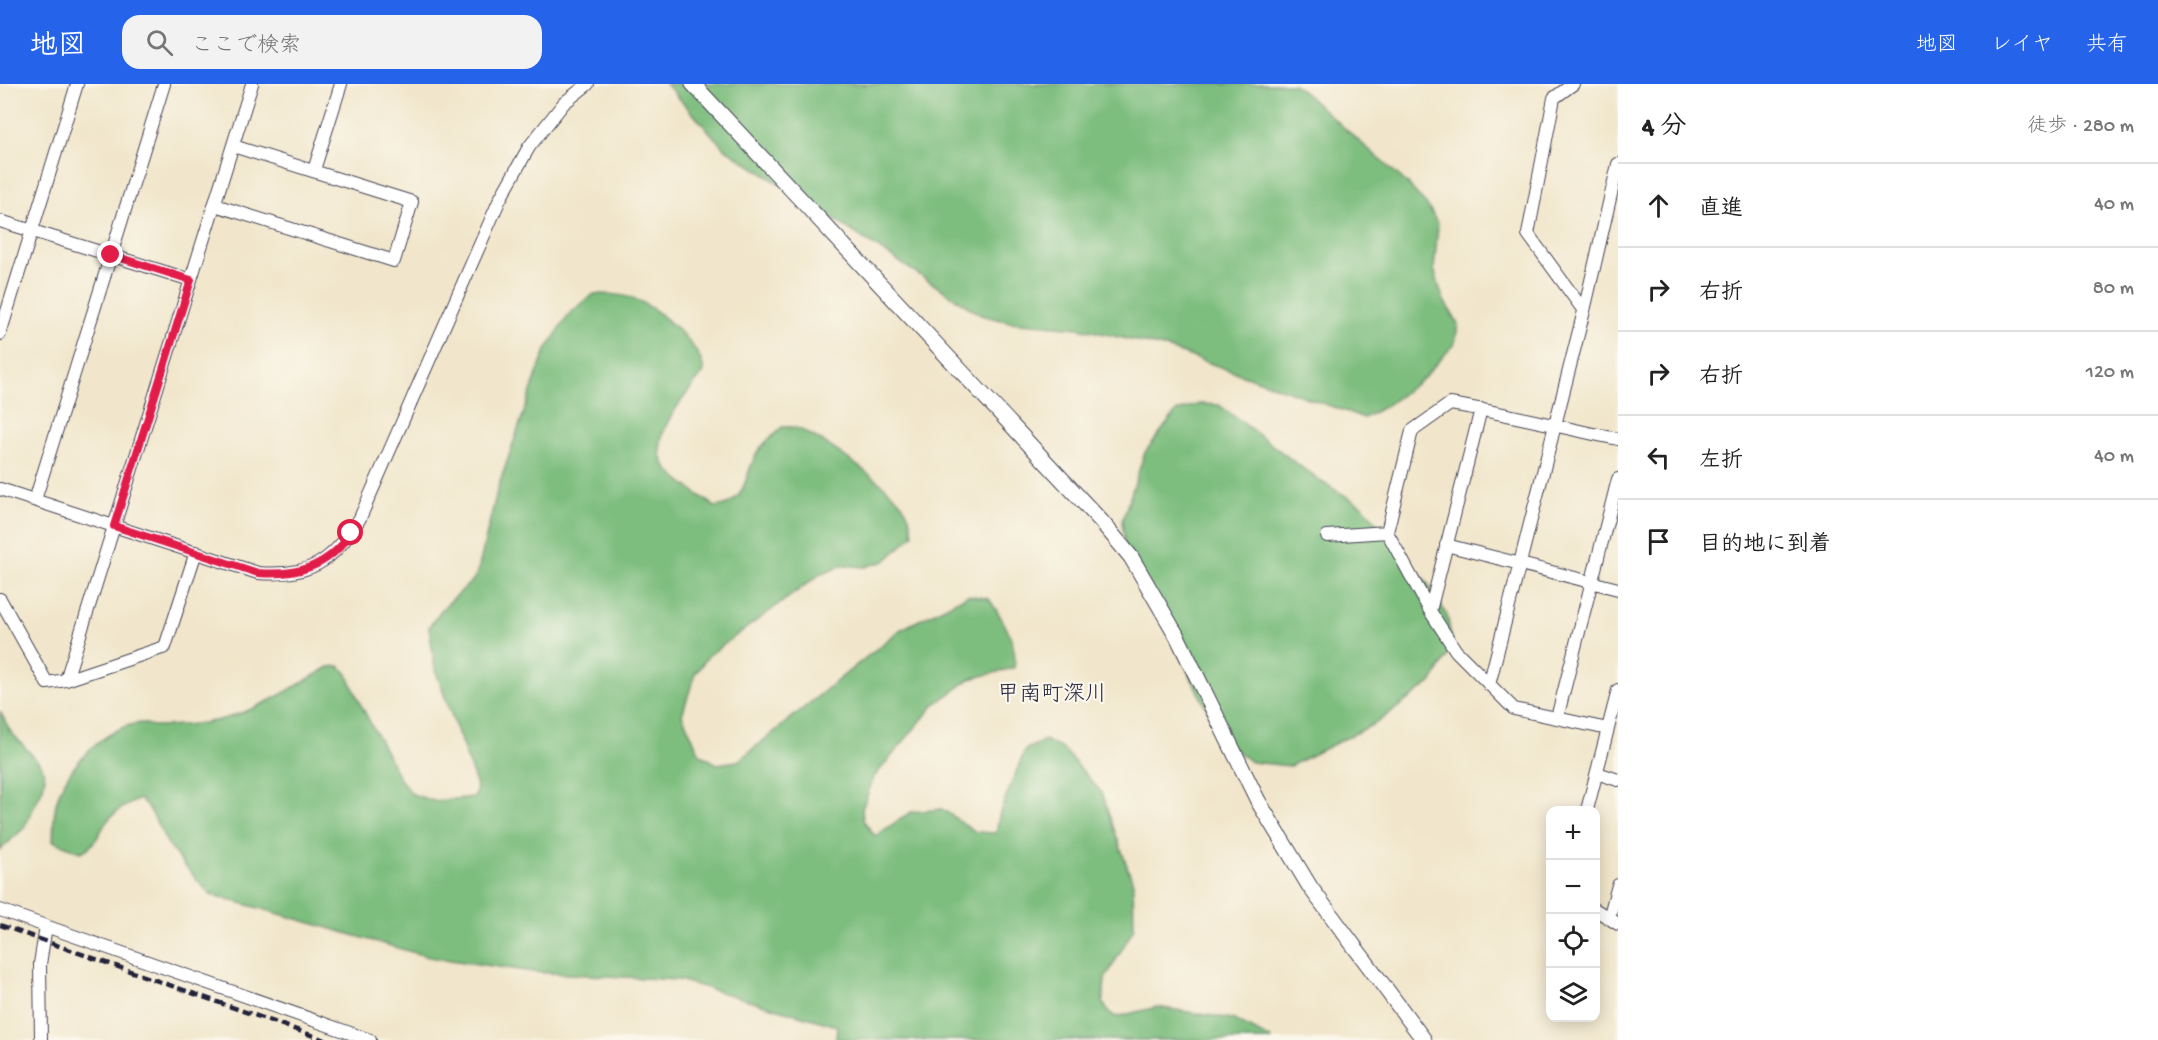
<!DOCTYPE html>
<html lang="ja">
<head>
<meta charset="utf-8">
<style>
	:root { --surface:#fff; --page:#f2f2f2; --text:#222; --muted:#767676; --line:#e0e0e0; --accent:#2563eb }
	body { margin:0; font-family:"Gochi Hand","Klee One",sans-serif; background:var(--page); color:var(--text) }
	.controls { position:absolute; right:18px; bottom:18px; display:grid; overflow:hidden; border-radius:12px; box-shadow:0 3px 15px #0003 }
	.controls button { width:54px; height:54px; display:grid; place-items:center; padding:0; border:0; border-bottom:2px solid var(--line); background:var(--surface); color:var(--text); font:30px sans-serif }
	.stop { position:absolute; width:18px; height:18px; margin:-14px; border:4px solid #e11d48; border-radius:50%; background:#fff }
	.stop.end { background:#e11d48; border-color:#fff; box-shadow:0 2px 6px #0008 }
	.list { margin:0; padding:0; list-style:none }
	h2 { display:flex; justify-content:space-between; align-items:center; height:78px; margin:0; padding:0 24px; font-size:26px }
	h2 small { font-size:20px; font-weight:400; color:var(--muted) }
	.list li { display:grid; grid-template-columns:39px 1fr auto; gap:18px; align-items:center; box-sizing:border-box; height:84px; padding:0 24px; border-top:2px solid var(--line) }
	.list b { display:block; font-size:22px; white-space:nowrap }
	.list em { font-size:20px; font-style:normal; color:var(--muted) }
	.icon { flex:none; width:33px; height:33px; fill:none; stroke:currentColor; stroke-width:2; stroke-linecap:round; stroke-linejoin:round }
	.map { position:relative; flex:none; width:1618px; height:956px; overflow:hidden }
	header { display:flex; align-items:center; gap:36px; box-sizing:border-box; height:84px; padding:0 30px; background:var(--accent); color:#fff }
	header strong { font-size:28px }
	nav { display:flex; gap:33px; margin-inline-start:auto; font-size:21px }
	.search { width:420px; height:54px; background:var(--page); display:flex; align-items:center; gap:15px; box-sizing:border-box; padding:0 21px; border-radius:18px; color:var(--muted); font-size:22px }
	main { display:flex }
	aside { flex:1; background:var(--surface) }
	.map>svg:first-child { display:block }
	.forest { fill:#7dbd7e; stroke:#50705c; stroke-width:1.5 }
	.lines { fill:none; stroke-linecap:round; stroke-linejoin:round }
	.minor-casing { stroke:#413f51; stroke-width:14 }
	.tertiary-casing { stroke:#413f51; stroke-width:17 }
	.minor { stroke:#fff; stroke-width:12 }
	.tertiary { stroke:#fff; stroke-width:15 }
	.rail { stroke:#22223b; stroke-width:4.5; stroke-dasharray:9 4.5; stroke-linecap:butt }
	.route { stroke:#e11d48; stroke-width:8 }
	.labels { text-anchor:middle; stroke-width:4.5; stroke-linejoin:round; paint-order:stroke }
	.quarter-label { font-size:22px; fill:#22223b; stroke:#fbf7ec }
</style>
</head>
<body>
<header>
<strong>地図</strong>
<div class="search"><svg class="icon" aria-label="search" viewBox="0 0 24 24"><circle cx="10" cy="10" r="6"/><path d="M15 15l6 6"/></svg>ここで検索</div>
<nav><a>地図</a><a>レイヤ</a><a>共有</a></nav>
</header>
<main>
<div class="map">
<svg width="1618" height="956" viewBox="0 0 1618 956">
	<rect width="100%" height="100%" fill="#fbf7ec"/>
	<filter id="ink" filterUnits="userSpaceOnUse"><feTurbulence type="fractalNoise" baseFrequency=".0167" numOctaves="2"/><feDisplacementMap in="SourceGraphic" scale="12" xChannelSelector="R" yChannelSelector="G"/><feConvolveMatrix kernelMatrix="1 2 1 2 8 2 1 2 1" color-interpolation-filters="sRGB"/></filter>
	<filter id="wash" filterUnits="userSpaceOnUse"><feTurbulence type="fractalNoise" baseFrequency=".008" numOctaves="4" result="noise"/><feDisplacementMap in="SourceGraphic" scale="24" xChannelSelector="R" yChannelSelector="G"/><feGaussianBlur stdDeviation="1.35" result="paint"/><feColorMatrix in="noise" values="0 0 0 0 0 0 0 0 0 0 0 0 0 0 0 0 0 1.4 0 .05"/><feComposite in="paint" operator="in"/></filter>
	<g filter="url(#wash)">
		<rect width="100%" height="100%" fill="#f1e6cb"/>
		<path class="forest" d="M 666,0 L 1294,0 L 1407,99 L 1429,124 L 1438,141 L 1434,185 L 1443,215 L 1458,240 L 1455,259 L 1424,294 L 1387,321 L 1364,334 L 1167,264 L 1079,244 L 1010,238 L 981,231 L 724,64 Z
			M 594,210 C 608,210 622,210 635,215 C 659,225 702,262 704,288 C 685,312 640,359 671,389 C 684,401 701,412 715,423 C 749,420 744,388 758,367 C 764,358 775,351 782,343 C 785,343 788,343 792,343 C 812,346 890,403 902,420 C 909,429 912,441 913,451 L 885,477 L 865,483 L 843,481 L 822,489 L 708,572 L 695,590 L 682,631 L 700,670 L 717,680 L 738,677 L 900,546 L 968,511 L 989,515 C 1002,534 1019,561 1014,584 L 970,595 L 934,621 L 874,693 L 862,725 L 863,736 L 875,752 L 911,728 L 942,725 L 976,748 L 996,749 L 1000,728 L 1025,666 L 1045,656 L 1064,666 L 1101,708 L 1133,799 L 1134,844 L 1105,895 L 1103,918 L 1108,928 L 1116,933 L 1157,923 L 1232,935 L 1273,956 L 836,956 L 837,942 L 679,896 L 534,888 L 429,873 L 210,810 C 196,795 182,780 170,763 C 159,747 155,728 140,715 C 128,720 116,726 108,736 C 98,749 97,761 81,768 L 53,757 C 54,744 53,729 57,716 C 66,684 106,642 141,639 C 146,639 150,642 154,642 C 177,642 200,641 223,635 C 261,625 295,602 329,583 L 339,582 L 347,590 L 361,621 L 400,695 L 412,710 L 433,717 L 475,713 L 477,702 L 435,585 L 429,543 L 442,525 L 473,496 L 478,487 L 497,407 L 538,287 L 546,266 L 569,230 Z
			M 1199,320 L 1219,321 L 1320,397 L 1363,422 L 1428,500 L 1447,531 L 1453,562 L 1432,598 L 1376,639 L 1290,682 L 1251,678 L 1222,655 L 1125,463 L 1122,437 L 1145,368 L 1176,328 Z
			M 0,627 L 10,647 L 42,682 L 45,693 L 43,704 L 24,744 L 0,766 Z"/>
	</g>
	<g filter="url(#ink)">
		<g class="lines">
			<defs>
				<path id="minor" d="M 1573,0 L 1554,14 L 1528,150 L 1584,227
					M 314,86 L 341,0
					M 215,121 L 394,177 L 412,118 L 233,62
					M 0,137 L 191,196
					M 0,250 L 77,0
					M 0,405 L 258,489 C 310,493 333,478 360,434 L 500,115 L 529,63 L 564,19 L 588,0
					M 35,416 L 164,0
					M 1327,452 L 1387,448
					M 1446,461 L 1618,505
					M 0,515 L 47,599 L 66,596 L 165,563 L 196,468
					M 1430,527 L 1481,325
					M 66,596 L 252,0
					M 1489,601 L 1584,227 L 1618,80
					M 1557,634 L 1618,395
					M 1608,645 L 1514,625 L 1456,567 L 1430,527 L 1387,448 L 1412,347 L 1450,320 C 1506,329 1562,344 1618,355
					M 1597,689 L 1618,696
					M 1587,726 L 1618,606
					M 0,826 L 370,956
					M 1596,826 L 1618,840
					M 1609,834 L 1618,801
					M 41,956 L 40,880 L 46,842"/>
				<path id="tertiary" d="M 693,0 L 1101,437 L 1131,473 L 1177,552 L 1258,717 L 1310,803 L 1424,956"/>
			</defs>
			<use href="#minor" class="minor-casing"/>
			<use href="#tertiary" class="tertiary-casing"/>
			<use href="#minor" class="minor"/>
			<use href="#tertiary" class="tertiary"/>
			<path class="rail" d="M 0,841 L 325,956"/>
		</g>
	</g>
	<g class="lines" filter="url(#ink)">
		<path class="route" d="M 111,171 L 191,196 L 114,442 L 258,489 C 297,492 328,483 351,449"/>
	</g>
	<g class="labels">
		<g class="quarter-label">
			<text x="1052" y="616">甲南町深川</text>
		</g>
	</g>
</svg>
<div class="controls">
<button>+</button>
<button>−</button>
<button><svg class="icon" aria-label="locate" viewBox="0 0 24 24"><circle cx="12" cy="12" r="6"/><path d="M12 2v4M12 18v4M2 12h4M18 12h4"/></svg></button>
<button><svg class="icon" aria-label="layers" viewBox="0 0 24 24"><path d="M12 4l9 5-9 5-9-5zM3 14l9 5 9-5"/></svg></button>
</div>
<div class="stop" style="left:351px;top:449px"></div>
<div class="stop end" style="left:111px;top:171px"></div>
</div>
<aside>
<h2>4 分<small>徒歩 · 280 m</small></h2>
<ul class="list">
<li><svg class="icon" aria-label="ahead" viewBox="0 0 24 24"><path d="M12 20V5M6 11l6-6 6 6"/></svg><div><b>直進</b></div><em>40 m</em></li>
<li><svg class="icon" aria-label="right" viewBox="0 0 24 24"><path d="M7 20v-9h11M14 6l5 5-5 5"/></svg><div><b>右折</b></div><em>80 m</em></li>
<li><svg class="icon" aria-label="right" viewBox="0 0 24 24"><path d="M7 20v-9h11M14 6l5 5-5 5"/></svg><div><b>右折</b></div><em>120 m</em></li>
<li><svg class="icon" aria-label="left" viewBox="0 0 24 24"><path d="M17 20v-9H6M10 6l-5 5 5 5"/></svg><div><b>左折</b></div><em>40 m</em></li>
<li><svg class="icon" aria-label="arrive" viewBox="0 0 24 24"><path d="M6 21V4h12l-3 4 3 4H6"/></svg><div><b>目的地に到着</b></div></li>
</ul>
</aside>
</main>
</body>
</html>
